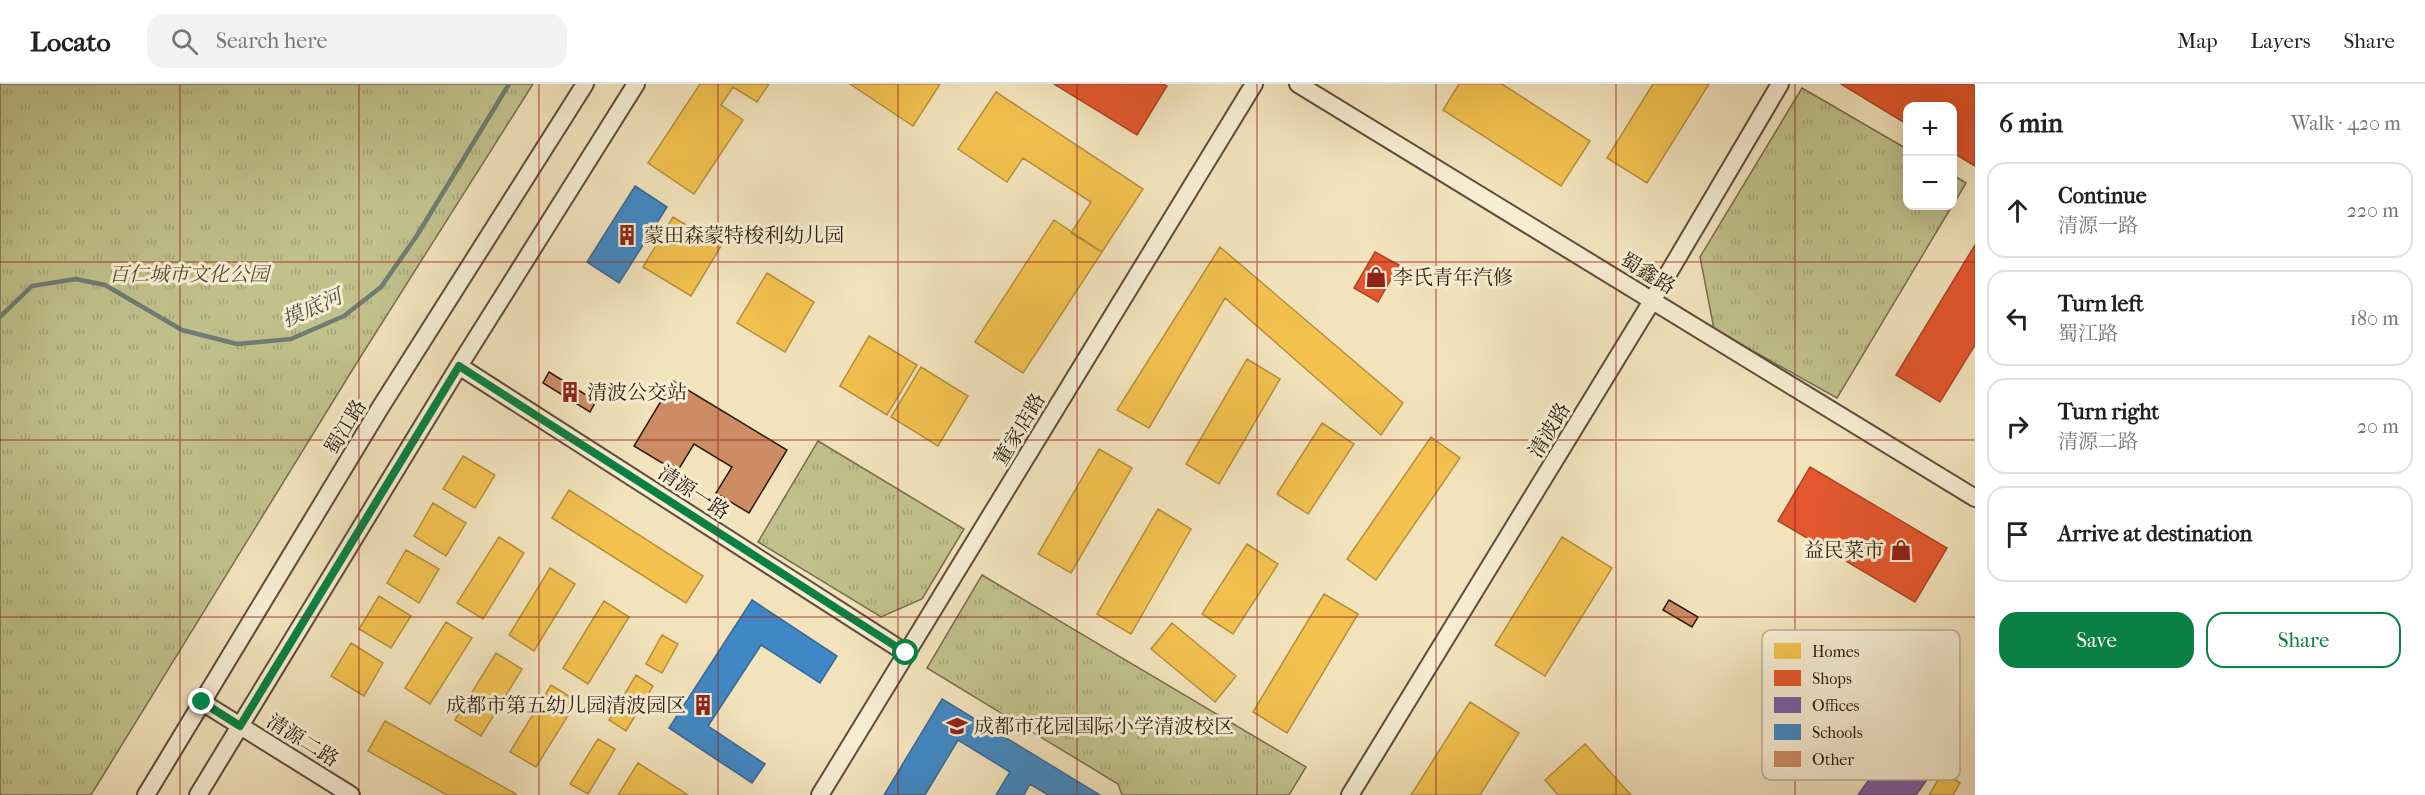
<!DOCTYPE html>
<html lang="en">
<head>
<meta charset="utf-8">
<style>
	:root { --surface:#fff; --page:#f2f2f2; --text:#222; --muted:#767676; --line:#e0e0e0; --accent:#0b8043 }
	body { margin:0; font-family:"IM FELL French Canon","Noto Serif SC",serif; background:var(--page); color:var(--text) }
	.controls { position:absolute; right:18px; top:18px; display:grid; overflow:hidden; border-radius:12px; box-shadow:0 6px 24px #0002 }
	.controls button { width:54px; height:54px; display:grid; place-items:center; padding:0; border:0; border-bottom:2px solid var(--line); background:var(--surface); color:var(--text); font:30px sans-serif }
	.stop { position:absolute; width:18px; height:18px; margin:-14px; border:4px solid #0b8043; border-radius:50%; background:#fff }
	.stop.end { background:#0b8043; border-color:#fff; box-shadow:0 2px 6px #0008 }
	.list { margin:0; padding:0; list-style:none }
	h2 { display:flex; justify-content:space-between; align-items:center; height:78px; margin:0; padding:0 24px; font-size:26px }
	h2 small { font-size:20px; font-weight:400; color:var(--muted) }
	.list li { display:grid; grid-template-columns:39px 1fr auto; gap:18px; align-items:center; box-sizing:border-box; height:96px; margin:0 12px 12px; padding:0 12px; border:2px solid var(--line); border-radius:18px }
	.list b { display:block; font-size:22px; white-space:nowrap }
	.list p { margin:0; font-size:20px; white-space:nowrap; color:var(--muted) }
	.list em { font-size:20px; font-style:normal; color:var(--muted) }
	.actions { display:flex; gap:12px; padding:18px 24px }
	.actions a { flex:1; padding:14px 0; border:2px solid var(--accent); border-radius:18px; text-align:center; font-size:21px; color:var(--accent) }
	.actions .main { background:var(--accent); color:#fff }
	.icon { flex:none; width:33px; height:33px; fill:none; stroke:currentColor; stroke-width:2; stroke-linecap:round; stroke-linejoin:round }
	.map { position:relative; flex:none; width:1975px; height:711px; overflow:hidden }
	header { display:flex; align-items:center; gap:36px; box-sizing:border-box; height:84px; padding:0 30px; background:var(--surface); border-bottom:2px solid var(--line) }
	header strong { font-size:28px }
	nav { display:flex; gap:33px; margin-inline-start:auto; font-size:21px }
	.search { width:420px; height:54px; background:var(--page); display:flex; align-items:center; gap:15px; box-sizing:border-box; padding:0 21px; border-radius:18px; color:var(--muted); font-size:22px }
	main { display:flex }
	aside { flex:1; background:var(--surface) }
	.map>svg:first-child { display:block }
	.grass { fill:url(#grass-tufts); stroke:#786e4e; stroke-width:1.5 }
	.homes { fill:#f2c14e; stroke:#b78f3c; stroke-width:1.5 }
	.shops { fill:#e4572e; stroke:#ad4525; stroke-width:1.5 }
	.offices { fill:#7b5ea7; stroke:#644a7a; stroke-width:1.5 }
	.schools { fill:#3f88c5; stroke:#3a678f; stroke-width:1.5 }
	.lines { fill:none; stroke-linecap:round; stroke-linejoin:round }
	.stream { stroke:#707c73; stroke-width:4.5 }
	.building { fill:#ce8c65; stroke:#2e1a11; stroke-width:1.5 }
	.minor-casing { stroke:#5f4c3c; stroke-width:20 }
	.minor { stroke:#f7edd3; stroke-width:16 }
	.route { stroke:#0b8043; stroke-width:8 }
	.grid { fill:none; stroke:#8f2418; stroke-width:1.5; stroke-opacity:0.55 }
	.labels { text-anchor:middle; stroke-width:6; stroke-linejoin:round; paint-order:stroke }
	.poi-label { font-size:20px; fill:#2e1a11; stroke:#f7edd3; text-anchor:start }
	.street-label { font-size:20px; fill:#2e1a11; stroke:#f7edd3 }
	.park-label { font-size:20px; font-style:italic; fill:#5a4c36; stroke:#f7edd3 }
	.water-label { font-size:21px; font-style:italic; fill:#54534a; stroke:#f7edd3 }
	.key { fill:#f7edd3; stroke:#bbae99; stroke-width:1.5 }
	.key-label { font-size:16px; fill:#2e1a11 }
</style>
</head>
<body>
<header>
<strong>Locato</strong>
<div class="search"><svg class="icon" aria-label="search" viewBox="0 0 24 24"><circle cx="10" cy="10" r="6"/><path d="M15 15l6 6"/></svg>Search here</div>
<nav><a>Map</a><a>Layers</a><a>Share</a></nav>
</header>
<main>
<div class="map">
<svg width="1975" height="711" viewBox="0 0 1975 711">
	<defs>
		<pattern id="grass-tufts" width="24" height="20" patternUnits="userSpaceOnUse" patternTransform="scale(1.5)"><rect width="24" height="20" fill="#c1c18c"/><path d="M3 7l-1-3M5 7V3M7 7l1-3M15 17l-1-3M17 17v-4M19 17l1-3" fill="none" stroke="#a6a578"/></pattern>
	</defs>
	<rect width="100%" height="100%" fill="#f2e3bc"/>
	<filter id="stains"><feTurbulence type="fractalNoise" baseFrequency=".00333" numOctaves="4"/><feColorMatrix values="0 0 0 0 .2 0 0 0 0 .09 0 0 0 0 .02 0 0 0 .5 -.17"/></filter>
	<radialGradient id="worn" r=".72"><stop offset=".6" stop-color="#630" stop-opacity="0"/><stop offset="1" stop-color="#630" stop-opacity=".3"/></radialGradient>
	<path class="grass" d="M 0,0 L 533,0 L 356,280 L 91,711 L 0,711 Z
		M 1802,4 L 1907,65 L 1908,122 L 1952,122 L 1837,314 L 1714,245 L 1700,173 Z
		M 1953,91 L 1966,99 L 1953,121 Z
		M 818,357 L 964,445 L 922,515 L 881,533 L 758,458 Z
		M 982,491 L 1306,683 L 1289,711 L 1122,711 L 1118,700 L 927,584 Z"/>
	<path class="homes" d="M 700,0 L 769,0 L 757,18 L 733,3 L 721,21 L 743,36 L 694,110 L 648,79 Z
		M 850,0 L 940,0 L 913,42 Z
		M 1459,0 L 1502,0 L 1590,57 L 1561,102 L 1443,26 Z
		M 1653,0 L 1709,0 L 1647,99 L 1607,74 Z
		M 996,8 L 1143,105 L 1102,168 L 1071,149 L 1091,118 L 1023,74 L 1007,98 L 958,65 Z
		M 673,133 L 721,162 L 691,212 L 643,183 Z
		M 1054,136 L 1102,168 L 1023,289 L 975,258 Z
		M 1220,163 L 1403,319 L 1381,351 L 1225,214 L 1149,344 L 1117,326 Z
		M 767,189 L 814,218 L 785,268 L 737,239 Z
		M 869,252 L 917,281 L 887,331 L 840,302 Z
		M 1247,275 L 1280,295 L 1219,400 L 1186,380 Z
		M 921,283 L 968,312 L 938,362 L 891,333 Z
		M 1322,339 L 1354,360 L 1308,430 L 1277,410 Z
		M 1431,353 L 1460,374 L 1376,496 L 1347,475 Z
		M 1099,365 L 1132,384 L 1071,489 L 1038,470 Z
		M 463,372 L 495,391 L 475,424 L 443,405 Z
		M 569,406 L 703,492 L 686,519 L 552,434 Z
		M 433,419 L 466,439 L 446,472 L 414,452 Z
		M 1158,425 L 1191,445 L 1131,550 L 1097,530 Z
		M 499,453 L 524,469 L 483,535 L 457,519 Z
		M 1562,453 L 1612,484 L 1545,592 L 1495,561 Z
		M 1247,460 L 1278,480 L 1233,550 L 1202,530 Z
		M 406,466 L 439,485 L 419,519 L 387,499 Z
		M 550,484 L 575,500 L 534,567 L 509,551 Z
		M 1324,510 L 1358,530 L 1287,649 L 1253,628 Z
		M 379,512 L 411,532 L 391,564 L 359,545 Z
		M 604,517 L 629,533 L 588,600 L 563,584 Z
		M 446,538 L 472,554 L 430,620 L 405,604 Z
		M 1172,539 L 1236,592 L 1215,618 L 1151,565 Z
		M 662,551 L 678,560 L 662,589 L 646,580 Z
		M 351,559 L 383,579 L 364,612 L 331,592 Z
		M 496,569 L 522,585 L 481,652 L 455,636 Z
		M 636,591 L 653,602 L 626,647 L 609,636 Z
		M 551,601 L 577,617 L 536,683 L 510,668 Z
		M 1470,618 L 1519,649 L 1480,711 L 1411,711 Z
		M 385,637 L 516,710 L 516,711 L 447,711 L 368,667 Z
		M 598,655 L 615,665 L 588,710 L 570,700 Z
		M 1585,660 L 1631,711 L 1558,711 L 1545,696 Z
		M 638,679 L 688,711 L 618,711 Z
		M 1943,688 L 1960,699 L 1953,711 L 1929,711 Z"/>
	<path class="shops" d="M 1054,0 L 1163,0 L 1167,2 L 1137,51 Z
		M 1841,0 L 1972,0 L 1975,2 L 1975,82 L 1952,68 L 1952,22 L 1908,22 L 1908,41 Z
		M 1975,161 L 1975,261 L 1940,318 L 1896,291 Z
		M 1375,168 L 1399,181 L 1378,218 L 1354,204 Z
		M 1810,383 L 1947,464 L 1915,518 L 1778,437 Z"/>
	<path class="offices" d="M 1903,648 L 1941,676 L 1916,711 L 1858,711 Z"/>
	<path class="schools" d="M 635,102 L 667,123 L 619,199 L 587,178 Z
		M 752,516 L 837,572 L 820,599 L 761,561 L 708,642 L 765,680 L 752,699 L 669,644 Z
		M 942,615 L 1100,711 L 1048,711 L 1030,700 L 1024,711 L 996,711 L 1010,688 L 958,656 L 925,711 L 884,711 Z"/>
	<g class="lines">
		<path class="stream" d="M 0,233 L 32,202 L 76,195 L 105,201 L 182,246 L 237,260 L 291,255 L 344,232 L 381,203 L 416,153 L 509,0"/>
	</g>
	<path class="building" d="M 549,288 L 596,317 L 590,328 L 543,299 Z
		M 673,297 L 787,366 L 749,429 L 716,409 L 732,383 L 694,360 L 677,388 L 634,362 Z
		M 1669,516 L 1698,533 L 1692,543 L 1663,526 Z"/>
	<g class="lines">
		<defs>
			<path id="minor" d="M 1298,0 L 1975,414
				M 459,282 L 906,569
				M 202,618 L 351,711
				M 146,711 L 380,324 L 585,0
				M 198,711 L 459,282 L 636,0
				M 820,711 L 1254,0
				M 1350,711 L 1652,217 L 1780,0"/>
		</defs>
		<use href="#minor" class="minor-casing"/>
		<use href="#minor" class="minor"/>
	</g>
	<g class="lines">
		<path class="route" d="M 202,618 L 240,642 L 459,282 L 906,569"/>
	</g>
	<path class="grid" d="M 180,0 L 180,711M 359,0 L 359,711M 539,0 L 539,711M 718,0 L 718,711M 898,0 L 898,711M 1077,0 L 1077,711M 1257,0 L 1257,711M 1436,0 L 1436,711M 1616,0 L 1616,711M 1795,0 L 1795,711M 0,178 L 1975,178M 0,356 L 1975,356M 0,533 L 1975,533"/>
	<defs>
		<symbol id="building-bare" viewBox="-9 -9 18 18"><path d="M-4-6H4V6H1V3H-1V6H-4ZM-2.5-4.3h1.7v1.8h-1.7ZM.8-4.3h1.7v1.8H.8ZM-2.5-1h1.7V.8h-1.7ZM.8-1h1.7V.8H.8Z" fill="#8f2418" stroke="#f7edd3" stroke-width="2.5" paint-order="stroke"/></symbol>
		<symbol id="shop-bare" viewBox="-9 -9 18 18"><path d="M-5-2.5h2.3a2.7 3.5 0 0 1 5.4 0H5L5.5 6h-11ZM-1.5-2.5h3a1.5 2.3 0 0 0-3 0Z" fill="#8f2418" stroke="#f7edd3" stroke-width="2.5" paint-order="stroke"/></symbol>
		<symbol id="school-bare" viewBox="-9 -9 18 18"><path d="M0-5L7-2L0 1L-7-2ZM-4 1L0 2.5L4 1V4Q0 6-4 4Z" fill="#8f2418" stroke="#f7edd3" stroke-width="2.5" paint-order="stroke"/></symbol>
	</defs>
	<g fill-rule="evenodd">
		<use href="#building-bare" x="612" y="136" width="30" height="30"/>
		<use href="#shop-bare" x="1361" y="178" width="30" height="30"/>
		<use href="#building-bare" x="555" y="293" width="30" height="30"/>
		<use href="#shop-bare" x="1886" y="451" width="30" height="30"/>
		<use href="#building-bare" x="688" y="606" width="30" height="30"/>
		<use href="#school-bare" x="942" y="627" width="30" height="30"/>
	</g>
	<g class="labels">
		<g class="poi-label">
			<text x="644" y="158">蒙田森蒙特梭利幼儿园</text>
			<text x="1393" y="200">李氏青年汽修</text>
			<text x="587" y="315">清波公交站</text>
			<text x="1884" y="473" text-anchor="end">益民菜市</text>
			<text x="686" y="628" text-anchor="end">成都市第五幼儿园清波园区</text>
			<text x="974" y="649">成都市花园国际小学清波校区</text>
		</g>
		<g class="street-label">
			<text transform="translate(1648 189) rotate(31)" y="7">蜀鑫路</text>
			<text transform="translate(345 343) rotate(-59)" y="7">蜀江路</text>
			<text transform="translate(1019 345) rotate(-59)" y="7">董家店路</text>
			<text transform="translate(1549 346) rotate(-59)" y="7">清波路</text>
			<text transform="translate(694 408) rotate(33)" y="7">清源一路</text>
			<text transform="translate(303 656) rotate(32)" y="7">清源二路</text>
		</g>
		<g class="park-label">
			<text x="189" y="197">百仁城市文化公园</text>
		</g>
		<g class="water-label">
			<text transform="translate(312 224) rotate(-24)" y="7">摸底河</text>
		</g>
	</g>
	<rect x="1762" y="546" width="198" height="150" rx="9" class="key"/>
	<rect x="1774" y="559" width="27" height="16" fill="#f2c14e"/>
	<rect x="1774" y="586" width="27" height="16" fill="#e4572e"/>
	<rect x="1774" y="613" width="27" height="16" fill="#7b5ea7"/>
	<rect x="1774" y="640" width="27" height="16" fill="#3f88c5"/>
	<rect x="1774" y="667" width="27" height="16" fill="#ce8c65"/>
	<g class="key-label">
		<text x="1812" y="573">Homes</text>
		<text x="1812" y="600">Shops</text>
		<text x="1812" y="627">Offices</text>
		<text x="1812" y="654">Schools</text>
		<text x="1812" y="681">Other</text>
	</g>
	<rect width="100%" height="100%" filter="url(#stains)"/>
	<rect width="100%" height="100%" fill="url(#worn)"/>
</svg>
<div class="controls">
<button>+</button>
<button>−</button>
</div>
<div class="stop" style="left:906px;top:569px"></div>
<div class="stop end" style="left:202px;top:618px"></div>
</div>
<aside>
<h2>6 min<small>Walk · 420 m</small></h2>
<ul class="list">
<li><svg class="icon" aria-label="ahead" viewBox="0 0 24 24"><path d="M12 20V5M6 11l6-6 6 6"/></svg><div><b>Continue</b><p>清源一路</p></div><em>220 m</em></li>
<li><svg class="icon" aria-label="left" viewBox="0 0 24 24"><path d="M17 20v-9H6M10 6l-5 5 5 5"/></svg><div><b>Turn left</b><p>蜀江路</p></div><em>180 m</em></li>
<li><svg class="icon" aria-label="right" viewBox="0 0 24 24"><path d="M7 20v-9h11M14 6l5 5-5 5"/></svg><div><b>Turn right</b><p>清源二路</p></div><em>20 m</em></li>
<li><svg class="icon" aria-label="arrive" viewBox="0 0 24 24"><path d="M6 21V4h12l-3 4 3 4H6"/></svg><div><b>Arrive at destination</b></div></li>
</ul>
<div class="actions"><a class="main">Save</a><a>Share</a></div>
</aside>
</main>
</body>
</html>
